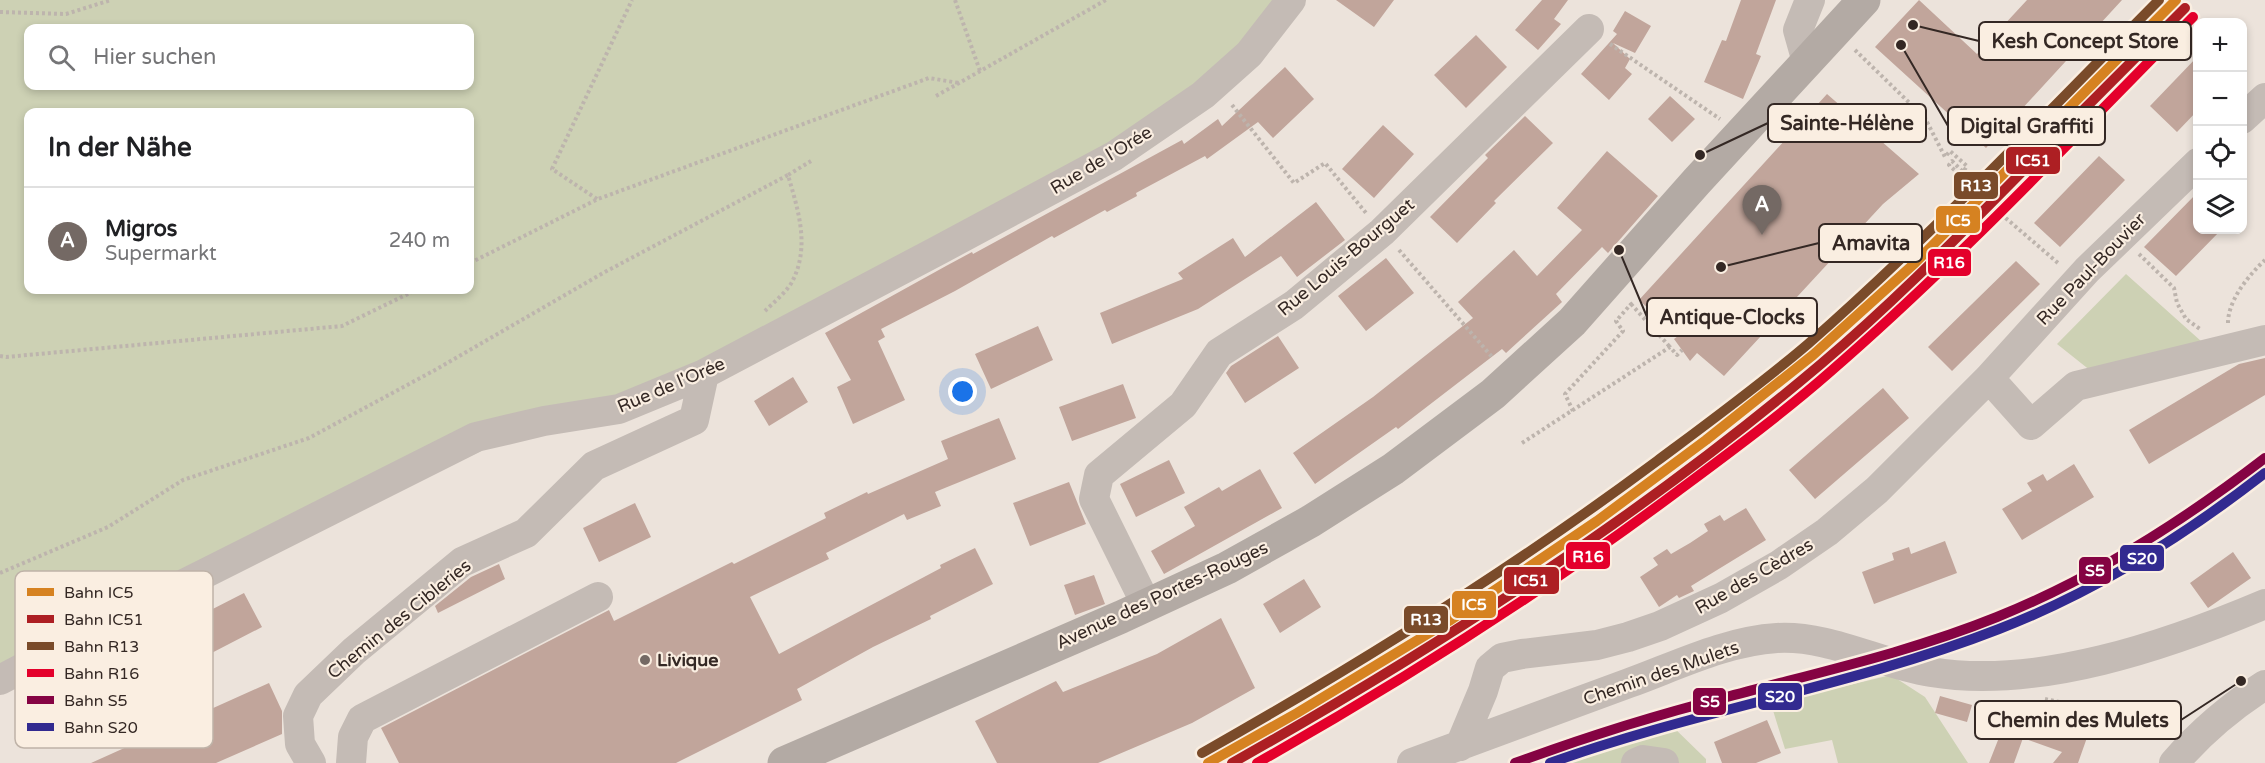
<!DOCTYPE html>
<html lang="de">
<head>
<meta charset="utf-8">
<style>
	:root { --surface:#fff; --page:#f6f6f6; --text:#202124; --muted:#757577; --line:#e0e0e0; --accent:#746964 }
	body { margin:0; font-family:"Varela Round",sans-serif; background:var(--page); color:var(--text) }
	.controls { position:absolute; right:18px; top:18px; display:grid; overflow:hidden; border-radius:12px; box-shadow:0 3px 9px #0003 }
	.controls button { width:54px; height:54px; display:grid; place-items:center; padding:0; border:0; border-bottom:2px solid var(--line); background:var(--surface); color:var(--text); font:30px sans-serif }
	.you { position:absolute; left:963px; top:392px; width:21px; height:21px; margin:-15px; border:4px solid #fff; border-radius:50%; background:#1a73e8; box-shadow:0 0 0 9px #1a73e833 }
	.badge { display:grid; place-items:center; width:39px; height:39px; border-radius:50%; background:var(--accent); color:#fff; font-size:20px; font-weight:700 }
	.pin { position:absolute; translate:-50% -50px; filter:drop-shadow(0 2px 3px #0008) }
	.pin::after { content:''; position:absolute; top:32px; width:21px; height:18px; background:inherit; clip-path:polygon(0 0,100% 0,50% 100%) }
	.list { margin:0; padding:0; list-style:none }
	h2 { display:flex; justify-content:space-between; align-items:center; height:78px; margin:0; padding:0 24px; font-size:26px }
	h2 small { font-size:20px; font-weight:400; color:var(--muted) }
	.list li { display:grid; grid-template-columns:39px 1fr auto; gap:18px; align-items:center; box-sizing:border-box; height:108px; padding:0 24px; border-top:2px solid var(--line) }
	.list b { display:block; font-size:22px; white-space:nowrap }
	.list p { margin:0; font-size:20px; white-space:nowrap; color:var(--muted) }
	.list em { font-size:20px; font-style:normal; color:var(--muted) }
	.icon { flex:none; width:33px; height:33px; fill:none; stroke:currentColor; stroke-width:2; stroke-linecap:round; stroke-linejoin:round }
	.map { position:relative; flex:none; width:2265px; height:763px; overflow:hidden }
	.search { position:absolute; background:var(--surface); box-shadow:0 3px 9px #0003; left:24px; top:24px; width:450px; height:66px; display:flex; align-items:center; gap:15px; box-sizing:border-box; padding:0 21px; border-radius:12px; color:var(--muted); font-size:22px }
	.panel { position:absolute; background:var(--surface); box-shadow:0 3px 9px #0003; left:24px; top:108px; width:450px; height:186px; border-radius:12px }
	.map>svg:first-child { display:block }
	.green { fill:#cdd1b4; fill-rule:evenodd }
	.building { fill:#c1a59b }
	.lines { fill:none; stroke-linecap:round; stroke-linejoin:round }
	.path { stroke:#bdb4ad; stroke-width:4; stroke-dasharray:3 3; stroke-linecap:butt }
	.minor { stroke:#c4bbb5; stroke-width:30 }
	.major { stroke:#b3aaa4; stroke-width:33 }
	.rail-1-casing { stroke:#faeee1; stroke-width:15 }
	.rail-2-casing { stroke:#faeee1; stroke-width:15 }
	.rail-3-casing { stroke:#faeee1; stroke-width:15 }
	.rail-4-casing { stroke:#faeee1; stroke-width:15 }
	.rail-5-casing { stroke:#faeee1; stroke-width:15 }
	.rail-6-casing { stroke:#faeee1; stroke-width:15 }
	.rail-1 { stroke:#d68221; stroke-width:10 }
	.rail-2 { stroke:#ad1f23; stroke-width:10 }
	.rail-3 { stroke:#7a4b2a; stroke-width:10 }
	.rail-4 { stroke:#e4002b; stroke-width:10 }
	.rail-5 { stroke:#850343; stroke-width:10 }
	.rail-6 { stroke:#322a90; stroke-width:10 }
	.poi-dot { fill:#746964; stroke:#faeee1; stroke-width:2 }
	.labels { text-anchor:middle; stroke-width:4.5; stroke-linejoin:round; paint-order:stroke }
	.street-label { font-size:18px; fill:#342824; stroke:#faeee1 }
	.poi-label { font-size:18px; font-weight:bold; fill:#342824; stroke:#faeee1; text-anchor:start }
	.key { fill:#faeee1; stroke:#bfb3a8; stroke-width:1.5 }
	.key-label { font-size:16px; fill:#342824 }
	.leader { fill:none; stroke:#342824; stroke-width:2 }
	.callout-dot { fill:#342824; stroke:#faeee1; stroke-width:2 }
	.callout { fill:#faeee1; stroke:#342824; stroke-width:2 }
	.callout-label { font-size:20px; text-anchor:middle; font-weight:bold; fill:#342824 }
	.line-badge { stroke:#faeee1; stroke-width:2 }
	.badge-label { font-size:16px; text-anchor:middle; font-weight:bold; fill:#fff }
</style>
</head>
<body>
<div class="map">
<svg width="2265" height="763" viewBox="0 0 2265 763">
	<rect width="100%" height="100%" fill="#ece3db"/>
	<path class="green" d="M 0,0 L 1291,0 L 1203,95 L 704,374 L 544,421 L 0,680 ZM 28,28 L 470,28 L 470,86 L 28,86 ZM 28,112 L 470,112 L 470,290 L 28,290 Z
		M 2126,274 L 2211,350 L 2096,375 L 2057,344 Z
		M 1891,675 L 1925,697 L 1968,763 L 1838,763 L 1832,740 L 1785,749 L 1771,704 Z
		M 1669,723 L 1706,759 L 1706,763 L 1562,763 Z"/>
	<path class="building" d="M 1336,0 L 1394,0 L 1374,27 Z
		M 1542,0 L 1568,0 L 1554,19 L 1561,24 L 1538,50 L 1515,30 Z
		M 1741,0 L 1776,0 L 1756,54 L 1761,56 L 1743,99 L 1704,82 L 1722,40 L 1726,41 Z
		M 1919,0 L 1977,54 L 2027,0 L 2122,0 L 1986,148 L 1875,47 Z
		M 1625,11 L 1651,26 L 1635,53 L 1613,43 L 1630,59 L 1625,68 L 1632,74 L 1609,100 L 1581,74 L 1617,34 L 1613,31 Z
		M 1476,35 L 1507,67 L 1466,108 L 1434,75 Z
		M 2198,56 L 2198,110 L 2177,132 L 2150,106 Z
		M 1285,67 L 1314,99 L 1273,138 L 1258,122 L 1207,159 L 1205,156 L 1136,193 L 1137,196 L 1107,212 L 1105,210 L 1054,238 L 1052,236 L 955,291 L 881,329 L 885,337 L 878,341 L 905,400 L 853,424 L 837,387 L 851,380 L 825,333 L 946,266 L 972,252 L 973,254 L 1182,140 L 1184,144 L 1218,119 L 1222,126 Z
		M 1827,94 L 1919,174 L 1883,204 L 1724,376 L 1697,353 L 1690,361 L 1674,339 L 1678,336 L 1639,300 Z
		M 1670,96 L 1695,119 L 1672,142 L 1648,119 Z
		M 1525,116 L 1553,143 L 1494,201 L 1496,203 L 1457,243 L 1430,217 L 1488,158 L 1485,155 Z
		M 1383,125 L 1414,154 L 1374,198 L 1342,169 Z
		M 1607,151 L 1658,196 L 1608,253 L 1602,247 L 1556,294 L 1562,302 L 1506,353 L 1502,349 L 1398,429 L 1396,427 L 1315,484 L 1293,453 L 1373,397 L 1473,318 L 1458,302 L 1514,250 L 1537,276 L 1582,230 L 1557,208 Z
		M 2099,156 L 2125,180 L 2060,247 L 2034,223 Z
		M 2198,192 L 2198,230 L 2221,230 L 2176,276 L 2144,247 Z
		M 1316,202 L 1345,240 L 1297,277 L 1281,256 L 1198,309 L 1112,344 L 1100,313 L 1183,279 L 1178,273 L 1233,238 L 1245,257 Z
		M 1386,258 L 1414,293 L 1366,331 L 1338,296 Z
		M 2016,261 L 2040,284 L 1952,371 L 1928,347 Z
		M 1038,326 L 1053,360 L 991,389 L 975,354 Z
		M 1278,336 L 1299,368 L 1245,403 L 1226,373 L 1231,366 Z
		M 2265,358 L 2265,395 L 2149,464 L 2129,430 L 2239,364 Z
		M 793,377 L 808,402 L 769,426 L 754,401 Z
		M 1123,384 L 1136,418 L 1072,441 L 1059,407 Z
		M 1883,388 L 1909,418 L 1815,499 L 1789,470 Z
		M 999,418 L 1016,459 L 935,492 L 941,506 L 907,520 L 904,514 L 826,553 L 829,559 L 750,597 L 779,654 L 941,568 L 940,565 L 975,548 L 993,584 L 930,616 L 931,619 L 873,647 L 797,689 L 802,700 L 676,763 L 399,763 L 381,728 L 609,610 L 614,621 L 732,562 L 734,564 L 826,518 L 824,513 L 867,492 L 868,494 L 948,459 L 941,441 Z
		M 1169,460 L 1185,493 L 1136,517 L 1120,484 Z
		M 2074,464 L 2094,497 L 2022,540 L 2002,509 L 2032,491 L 2027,483 L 2043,474 L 2047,481 Z
		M 1260,469 L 1282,508 L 1164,574 L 1151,551 L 1195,526 L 1184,507 L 1219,487 L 1222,491 Z
		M 1069,482 L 1086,524 L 1030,546 L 1013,503 Z
		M 635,503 L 651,537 L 599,562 L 583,528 Z
		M 1746,508 L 1766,540 L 1691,586 L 1694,591 L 1679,598 L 1677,595 L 1659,607 L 1640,577 L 1658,565 L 1653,558 L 1667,549 L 1671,554 L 1690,543 L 1708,531 L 1704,524 L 1720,515 L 1724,521 Z
		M 1945,541 L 1957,573 L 1874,604 L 1862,572 L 1894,560 L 1892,553 L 1909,547 L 1911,554 Z
		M 2233,552 L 2251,578 L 2208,608 L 2190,583 Z
		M 499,564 L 505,579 L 438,613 L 435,606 L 471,577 Z
		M 1094,575 L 1105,604 L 1075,615 L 1064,585 Z
		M 1304,579 L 1321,607 L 1280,633 L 1263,604 Z
		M 244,593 L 262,627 L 90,716 L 72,681 Z
		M 1221,618 L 1255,688 L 1192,723 L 1098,763 L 997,763 L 975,721 L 1056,681 L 1063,692 L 1157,654 Z
		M 269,683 L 282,711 L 282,734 L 216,763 L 91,763 Z
		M 1940,696 L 1972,705 L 1967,722 L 1935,713 Z
		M 2013,702 L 2050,716 L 2052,710 L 2085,722 L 2092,713 L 2095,715 L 2078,763 L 2053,763 L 2062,752 L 2023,738 L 2014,763 L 1989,763 Z
		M 1767,720 L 1781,753 L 1756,763 L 1722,763 L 1714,742 Z"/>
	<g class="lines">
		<path class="path" d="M 955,0 L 980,71
			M 0,12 L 66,14 L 111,0
			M 1610,44 L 1720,119
			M 1855,50 L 1925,118 L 1945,157 L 1950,151 L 1967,166 L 1963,172 L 1952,161 L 1949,165 L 1971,185
			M 936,96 L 1106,0
			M 1232,105 L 1294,183 L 1325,163 L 1366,213
			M 597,199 L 552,169 L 632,0
			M 2001,214 L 2058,263
			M 1399,250 L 1493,358
			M 2139,254 L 2174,288 L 2177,303 L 2186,319 L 2200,329
			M 470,263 L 598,199 L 929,78 L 959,83
			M 1631,304 L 1670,347
			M 765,311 C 774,302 788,291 793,280 C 810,245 798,210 788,175 L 811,161
			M 2228,323 C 2228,300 2249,275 2265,260
			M 0,356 L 6,357 L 342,326 L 416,290
			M 1573,411 L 1565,394 L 1623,331 L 1616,321 L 1631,304 L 1628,301
			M 1522,443 L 1670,347 L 1677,355 L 1682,350
			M 0,573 L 108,527 L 183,480 L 309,438 L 435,370 L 603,273 L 788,175
			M 2045,699 C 2083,707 2129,713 2161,736"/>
		<path class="minor" d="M 1807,62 L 1798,30 L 1810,0
			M 2242,119 L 2265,98
			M 1989,378 L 2031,425 L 2076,386 L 2265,340
			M 1147,606 L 1094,499 L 1099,475 L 1183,405 L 1219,353 L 1294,305 L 1382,232 L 1589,29
			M 0,680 L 150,601 L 476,437 L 544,421 L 619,409 L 704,374 L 937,251 L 1114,156 L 1203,95 L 1249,54 L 1291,0
			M 1460,746 L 1483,691 L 1490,668 L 1502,658 L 1522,654 L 1597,645 L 1628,637 L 1660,626 L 1721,598 L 1779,565 L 1827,532 L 1877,490 L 1989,378 L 2087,270 L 2198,163
			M 311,763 L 300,744 L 298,716 L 308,695 L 354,651 L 462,562 L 526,533 L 594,466 L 694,420 L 704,374
			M 351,763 L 353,737 L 362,719 L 598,597
			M 1412,763 C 1484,736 1557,710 1629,683 C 1676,666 1726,641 1777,638 C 1830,635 1879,664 1931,672 C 2038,690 2168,645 2265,604
			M 1636,763 L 1643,760 L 1664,763
			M 2174,763 C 2201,732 2230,707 2265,685"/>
		<path class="major" d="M 784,763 L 1121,617 L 1227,568 L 1311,521 L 1393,469 L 1493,394 L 1572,322 L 1697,181 L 1864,0"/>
		<defs>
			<path id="rail-1" d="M 1208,763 L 1297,713 L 1449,621 L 1597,521 L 1706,440 L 1813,355 L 1915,263 L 2176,0"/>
			<path id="rail-2" d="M 1232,763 C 1439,647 1640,517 1821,364 C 1886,309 1947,248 2007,187 C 2066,127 2125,68 2185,8"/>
			<path id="rail-3" d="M 1202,753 C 1360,664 1512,569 1657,461 C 1708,423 1760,385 1808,344 C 1931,236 2044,116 2159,0"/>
			<path id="rail-4" d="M 1257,763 C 1403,681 1544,591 1678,491 C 1729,453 1782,414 1830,372 C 1958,261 2074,137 2193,17"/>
			<path id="rail-5" d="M 1515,763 C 1583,738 1652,716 1723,698 C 1815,673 1908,653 1997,617 C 2094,578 2182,522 2265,458"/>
			<path id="rail-6" d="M 1550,763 C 1697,710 1853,686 1999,629 C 2095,592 2184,536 2265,473"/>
		</defs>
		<use href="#rail-1" class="rail-1-casing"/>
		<use href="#rail-2" class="rail-2-casing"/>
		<use href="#rail-3" class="rail-3-casing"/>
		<use href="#rail-4" class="rail-4-casing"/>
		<use href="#rail-5" class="rail-5-casing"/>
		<use href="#rail-6" class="rail-6-casing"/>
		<use href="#rail-1" class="rail-1"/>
		<use href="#rail-2" class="rail-2"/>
		<use href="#rail-3" class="rail-3"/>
		<use href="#rail-4" class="rail-4"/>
		<use href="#rail-5" class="rail-5"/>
		<use href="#rail-6" class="rail-6"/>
	</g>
	<circle class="poi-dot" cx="645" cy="660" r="6"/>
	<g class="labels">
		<g class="street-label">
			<text transform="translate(1101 160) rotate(-31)" y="6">Rue de l'Orée</text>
			<text transform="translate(1346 257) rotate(-40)" y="6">Rue Louis-Bourguet</text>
			<text transform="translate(2091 269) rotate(-46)" y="6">Rue Paul-Bouvier</text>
			<text transform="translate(671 385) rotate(-23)" y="6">Rue de l'Orée</text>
			<text transform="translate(1754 576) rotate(-30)" y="6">Rue des Cèdres</text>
			<text transform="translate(1162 595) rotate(-25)" y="6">Avenue des Portes-Rouges</text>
			<text transform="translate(399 619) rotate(-39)" y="6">Chemin des Cibleries</text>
			<text transform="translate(1661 673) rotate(-19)" y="6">Chemin des Mulets</text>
		</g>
		<g class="poi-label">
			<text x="657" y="666">Livique</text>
		</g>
	</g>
	<rect x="15" y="571" width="198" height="177" rx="9" class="key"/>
	<rect x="27" y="588" width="27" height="8" fill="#d68221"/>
	<rect x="27" y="615" width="27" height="8" fill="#ad1f23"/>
	<rect x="27" y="642" width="27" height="8" fill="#7a4b2a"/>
	<rect x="27" y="669" width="27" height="8" fill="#e4002b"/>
	<rect x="27" y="696" width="27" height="8" fill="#850343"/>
	<rect x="27" y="723" width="27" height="8" fill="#322a90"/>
	<g class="key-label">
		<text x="64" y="598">Bahn IC5</text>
		<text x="64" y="625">Bahn IC51</text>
		<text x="64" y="652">Bahn R13</text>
		<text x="64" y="679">Bahn R16</text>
		<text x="64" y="706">Bahn S5</text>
		<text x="64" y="733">Bahn S20</text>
	</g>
	<path class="leader" d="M1913 25L1979 41M1700 155L1768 123M1901 45L1948 126M1721 267L1819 243M1619 250L1647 317M2241 681L2181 720"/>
	<g class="callout-dot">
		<circle cx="1913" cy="25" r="6"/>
		<circle cx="1700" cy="155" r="6"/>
		<circle cx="1901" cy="45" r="6"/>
		<circle cx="1721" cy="267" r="6"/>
		<circle cx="1619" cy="250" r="6"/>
		<circle cx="2241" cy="681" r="6"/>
	</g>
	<g class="callout">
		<rect x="1979" y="22" width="212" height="38" rx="6"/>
		<rect x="1768" y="104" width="158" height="38" rx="6"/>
		<rect x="1948" y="107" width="157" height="38" rx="6"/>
		<rect x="1819" y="224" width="103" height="38" rx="6"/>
		<rect x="1647" y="298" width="170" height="38" rx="6"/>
		<rect x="1975" y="701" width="206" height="38" rx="6"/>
	</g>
	<g class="callout-label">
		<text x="2085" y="48">Kesh Concept Store</text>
		<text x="1847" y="130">Sainte-Hélène</text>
		<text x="2027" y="133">Digital Graffiti</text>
		<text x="1871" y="250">Amavita</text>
		<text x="1732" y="324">Antique-Clocks</text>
		<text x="2078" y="727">Chemin des Mulets</text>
	</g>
	<g class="line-badge">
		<rect x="2005" y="146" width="56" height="29" rx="6" fill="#ad1f23"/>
		<rect x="1953" y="171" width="46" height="29" rx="6" fill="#7a4b2a"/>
		<rect x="1935" y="205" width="46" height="29" rx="6" fill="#d68221"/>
		<rect x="1927" y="248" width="45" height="29" rx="6" fill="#e4002b"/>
		<rect x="1565" y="541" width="46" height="29" rx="6" fill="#e4002b"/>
		<rect x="2119" y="544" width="46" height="28" rx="6" fill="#322a90"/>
		<rect x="2078" y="556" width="34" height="29" rx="6" fill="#850343"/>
		<rect x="1503" y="566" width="57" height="29" rx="6" fill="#ad1f23"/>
		<rect x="1451" y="590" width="46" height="29" rx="6" fill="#d68221"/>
		<rect x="1403" y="605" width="46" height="29" rx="6" fill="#7a4b2a"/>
		<rect x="1757" y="682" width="46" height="29" rx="6" fill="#322a90"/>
		<rect x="1692" y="687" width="35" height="29" rx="6" fill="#850343"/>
	</g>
	<g class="badge-label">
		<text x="2033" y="166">IC51</text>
		<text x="1976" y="191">R13</text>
		<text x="1958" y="226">IC5</text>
		<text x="1949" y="268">R16</text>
		<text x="1588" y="562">R16</text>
		<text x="2142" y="564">S20</text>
		<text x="2095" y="576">S5</text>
		<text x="1531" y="586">IC51</text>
		<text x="1474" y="610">IC5</text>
		<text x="1426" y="625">R13</text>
		<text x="1780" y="702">S20</text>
		<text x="1710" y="707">S5</text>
	</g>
</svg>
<div class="controls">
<button>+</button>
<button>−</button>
<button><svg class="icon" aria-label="locate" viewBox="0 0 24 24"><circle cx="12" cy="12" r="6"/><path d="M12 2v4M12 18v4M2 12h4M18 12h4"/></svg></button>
<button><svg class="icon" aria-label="layers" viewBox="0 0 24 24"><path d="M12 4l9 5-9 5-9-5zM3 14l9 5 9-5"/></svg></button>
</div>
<div class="you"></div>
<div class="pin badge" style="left:1762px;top:235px">A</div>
<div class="search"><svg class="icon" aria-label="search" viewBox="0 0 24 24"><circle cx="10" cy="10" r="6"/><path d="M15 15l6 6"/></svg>Hier suchen</div>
<section class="panel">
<h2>In der Nähe<small></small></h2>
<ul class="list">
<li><span class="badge">A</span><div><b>Migros</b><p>Supermarkt</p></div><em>240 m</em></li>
</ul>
</section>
</div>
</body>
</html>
